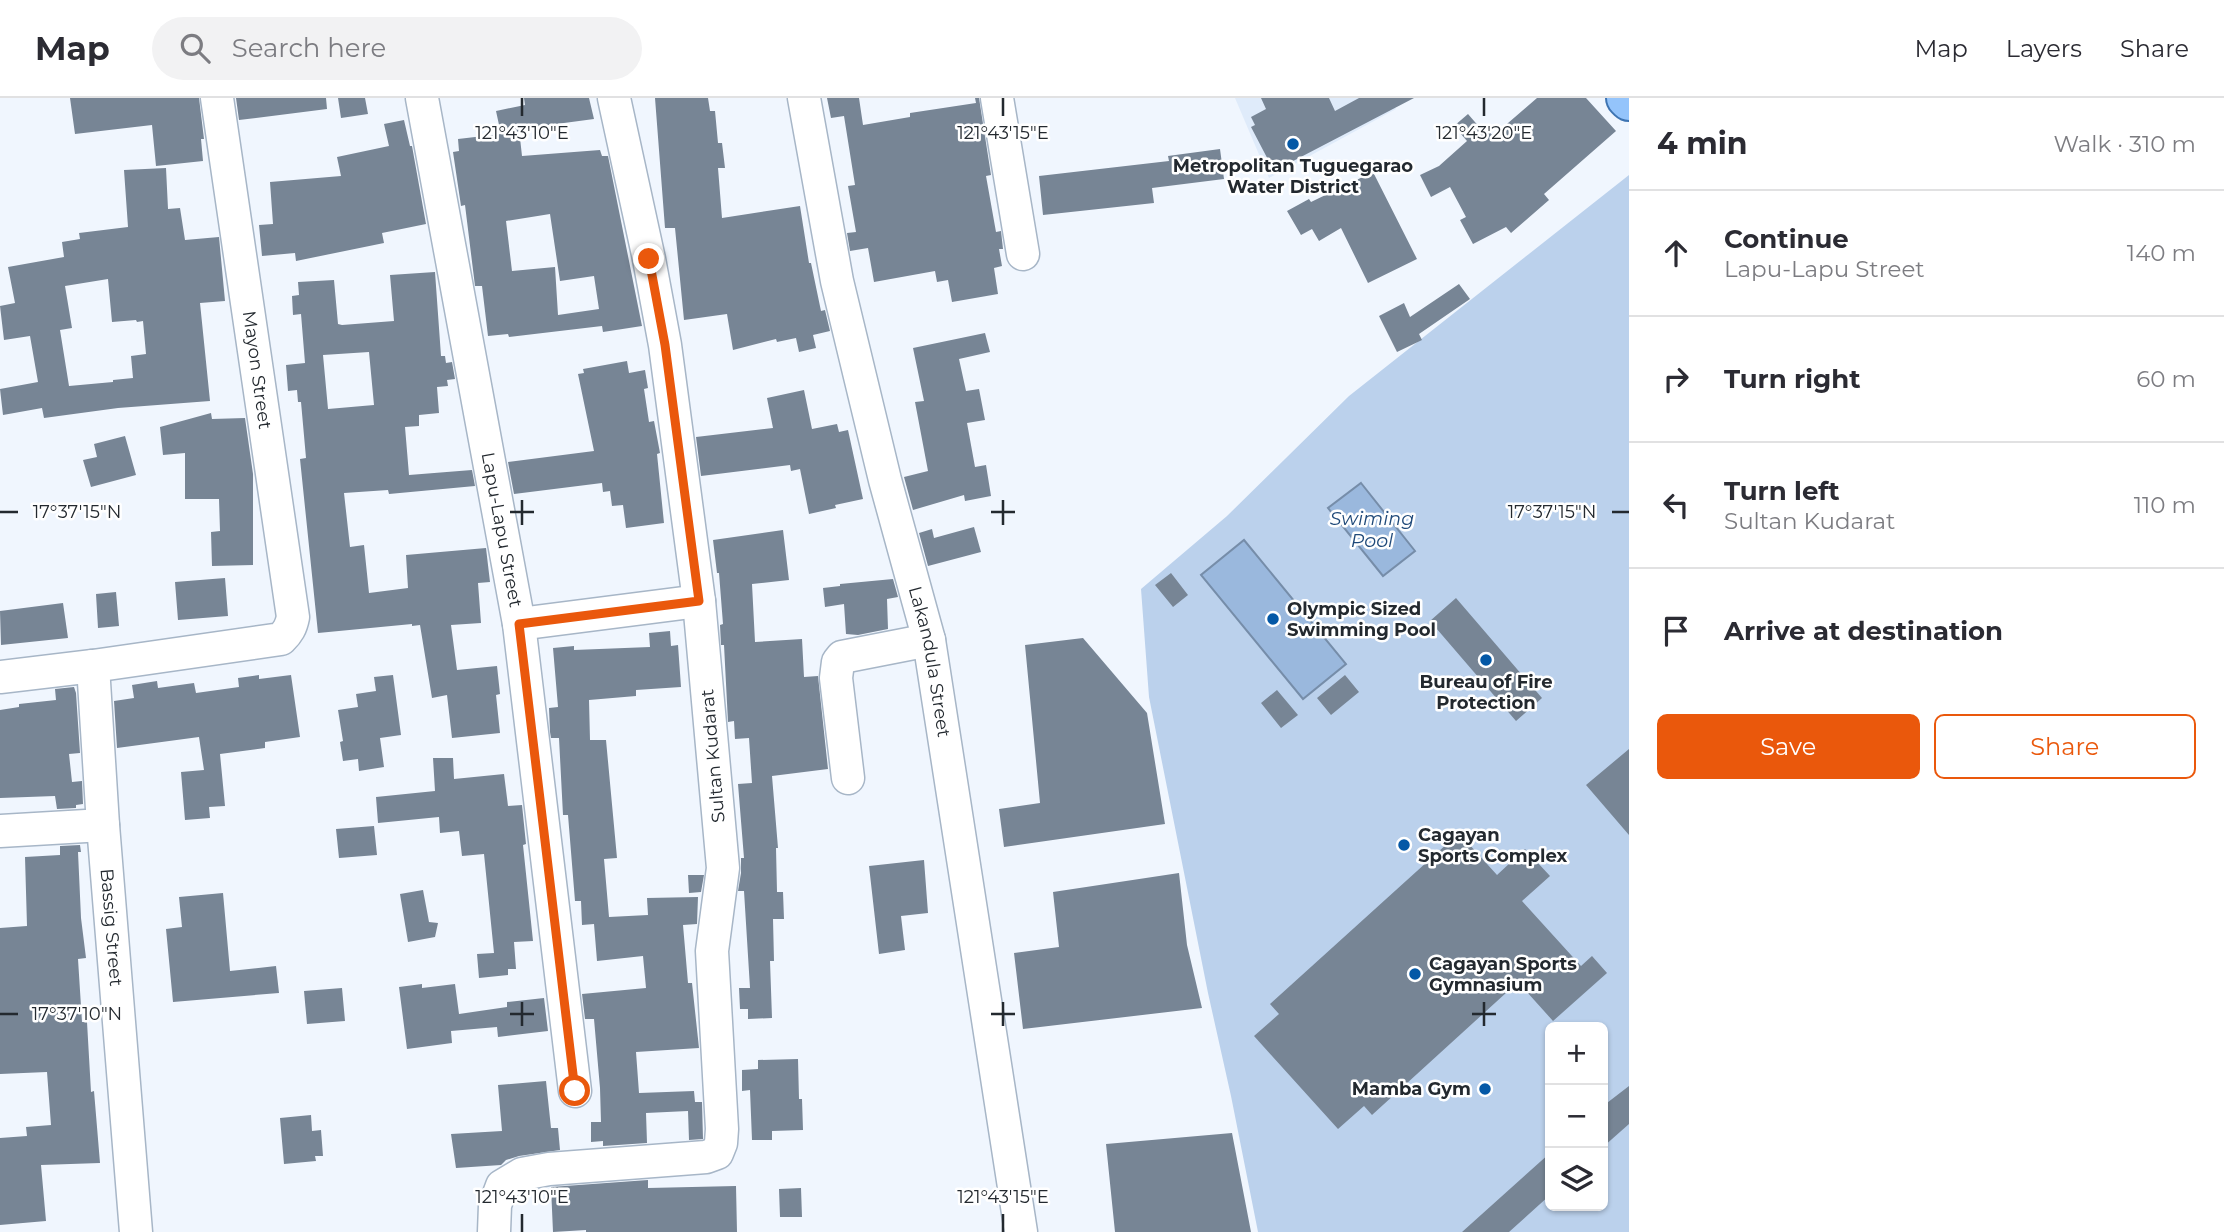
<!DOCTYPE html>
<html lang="en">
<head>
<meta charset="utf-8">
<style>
	:root { --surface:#fff; --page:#f2f2f3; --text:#2b2b33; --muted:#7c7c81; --line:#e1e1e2; --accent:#ea580c }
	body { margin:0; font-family:Montserrat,sans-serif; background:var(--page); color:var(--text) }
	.controls { position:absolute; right:21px; bottom:21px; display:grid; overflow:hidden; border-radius:10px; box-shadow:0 2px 5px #0004 }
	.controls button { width:63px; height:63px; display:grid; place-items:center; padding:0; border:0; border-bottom:2px solid var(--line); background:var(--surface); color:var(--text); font:35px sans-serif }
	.stop { position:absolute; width:21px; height:21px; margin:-16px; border:5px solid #ea580c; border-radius:50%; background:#fff }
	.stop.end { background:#ea580c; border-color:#fff; box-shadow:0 2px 7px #0008 }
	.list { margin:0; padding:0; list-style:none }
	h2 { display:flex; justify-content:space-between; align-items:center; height:91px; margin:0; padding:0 28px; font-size:30px }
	h2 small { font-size:23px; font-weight:400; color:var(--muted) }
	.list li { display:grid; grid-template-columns:46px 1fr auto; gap:21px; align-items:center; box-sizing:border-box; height:126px; padding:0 28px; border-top:2px solid var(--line) }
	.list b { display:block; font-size:26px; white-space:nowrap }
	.list p { margin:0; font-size:23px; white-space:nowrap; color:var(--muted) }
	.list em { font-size:23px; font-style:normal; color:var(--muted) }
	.actions { display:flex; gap:14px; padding:21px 28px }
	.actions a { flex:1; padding:16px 0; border:2px solid var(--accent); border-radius:10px; text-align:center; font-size:24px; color:var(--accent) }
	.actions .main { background:var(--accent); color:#fff }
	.icon { flex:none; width:38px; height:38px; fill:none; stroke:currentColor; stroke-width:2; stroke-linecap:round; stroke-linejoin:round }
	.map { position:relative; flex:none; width:1629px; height:1134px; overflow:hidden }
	header { display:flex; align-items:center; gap:42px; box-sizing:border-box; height:98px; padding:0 35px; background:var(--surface); border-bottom:2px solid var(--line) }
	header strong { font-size:33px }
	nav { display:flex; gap:38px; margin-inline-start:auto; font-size:24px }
	.search { width:490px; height:63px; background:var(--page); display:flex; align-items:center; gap:18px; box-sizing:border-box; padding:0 24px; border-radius:38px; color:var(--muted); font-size:26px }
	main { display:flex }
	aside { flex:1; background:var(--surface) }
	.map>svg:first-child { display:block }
	.built { fill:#dfebfa }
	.green { fill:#bbd1ec; fill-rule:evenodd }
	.water { fill:#9ab8dd; stroke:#768da9; stroke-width:2 }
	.building { fill:#778595; fill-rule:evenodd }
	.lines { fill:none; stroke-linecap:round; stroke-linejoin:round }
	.minor-casing { stroke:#a7b6c7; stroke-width:35 }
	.major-casing { stroke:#3e74b2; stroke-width:42 }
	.minor { stroke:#fff; stroke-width:32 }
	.major { stroke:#94c4fb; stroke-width:38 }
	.route { stroke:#ea580c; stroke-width:9 }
	.ticks { fill:none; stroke:#23292f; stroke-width:2.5 }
	.poi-dot { fill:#0458a6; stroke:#fff; stroke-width:2.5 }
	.labels { text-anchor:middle; stroke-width:5; stroke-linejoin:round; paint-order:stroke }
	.poi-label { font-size:18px; font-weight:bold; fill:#23292f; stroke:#fff; text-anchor:start }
	.street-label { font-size:18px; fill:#23292f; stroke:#fff }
	.water-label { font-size:19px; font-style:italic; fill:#1f4979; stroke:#fff }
	.ticks-label { font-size:18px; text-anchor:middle; fill:#23292f; stroke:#fff; stroke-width:5; stroke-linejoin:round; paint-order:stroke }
</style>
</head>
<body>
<header>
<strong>Map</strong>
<div class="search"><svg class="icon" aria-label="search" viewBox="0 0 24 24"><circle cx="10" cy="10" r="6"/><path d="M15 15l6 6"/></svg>Search here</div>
<nav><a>Map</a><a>Layers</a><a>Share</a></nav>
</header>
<main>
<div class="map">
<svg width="1629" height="1134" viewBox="0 0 1629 1134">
	<rect width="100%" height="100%" fill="#f0f6fe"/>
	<path class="built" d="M 1235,0 L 1390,0 L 1396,11 L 1269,80 Z"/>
	<path class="green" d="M 1629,77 L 1629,1134 L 1258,1134 L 1231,998 L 1208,895 L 1149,599 L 1141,491 L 1227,418 L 1349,298 ZM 1550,929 L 1603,929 L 1603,1108 L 1550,1108 Z"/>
	<path class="water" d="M 1361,385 L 1415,453 L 1383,478 L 1328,410 Z
		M 1244,442 L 1346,566 L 1303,601 L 1201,477 Z"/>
	<path class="building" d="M 70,0 L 199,0 L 204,41 L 201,41 L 203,63 L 156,68 L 152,27 L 75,36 Z
		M 236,0 L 326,0 L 327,11 L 239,22 Z
		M 338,0 L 365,0 L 368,16 L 341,20 Z
		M 524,0 L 589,0 L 594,21 L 519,31 L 522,58 L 600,52 L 602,58 L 608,58 L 642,228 L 603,234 L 602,228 L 509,239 L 508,236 L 488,238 L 482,188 L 475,188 L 465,107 L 461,108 L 453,54 L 459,53 L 458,41 L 501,36 L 496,13 L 525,7 ZM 550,116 L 560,183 L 594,178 L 599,211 L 558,217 L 555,169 L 512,173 L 506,123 Z
		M 655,0 L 708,0 L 710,13 L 715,13 L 718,45 L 722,45 L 725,70 L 718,70 L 722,120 L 800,108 L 809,165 L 811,165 L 821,213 L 825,212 L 830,233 L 813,237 L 816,250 L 799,254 L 796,240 L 777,244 L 776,241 L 733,252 L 727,216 L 684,222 L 675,130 L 665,130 Z
		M 827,0 L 859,0 L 863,27 L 910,19 L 910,15 L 976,5 L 975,0 L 979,0 L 991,77 L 986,78 L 996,134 L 1001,133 L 1003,151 L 999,151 L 1002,168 L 994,170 L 998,196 L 952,204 L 948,182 L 937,184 L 935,173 L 874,184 L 868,150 L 850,153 L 847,135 L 856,134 L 848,88 L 855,87 L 844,18 L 831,20 Z
		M 1261,0 L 1329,0 L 1335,13 L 1359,0 L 1414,0 L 1274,73 L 1251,29 L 1255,27 L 1251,19 L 1266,11 Z
		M 1537,0 L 1586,0 L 1616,33 L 1544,96 L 1549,102 L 1511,135 L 1506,129 L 1473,146 L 1460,122 L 1466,119 L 1450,89 L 1431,99 L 1420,77 L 1439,68 L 1467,43 L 1454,28 L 1468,16 L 1481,31 L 1484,28 L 1493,38 Z
		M 404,22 L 410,48 L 412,48 L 426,126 L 382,135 L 384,145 L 296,163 L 295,155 L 262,158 L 259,127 L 273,126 L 270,84 L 341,78 L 337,59 L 389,48 L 384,26 Z
		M 1220,51 L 1224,81 L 1152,90 L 1154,105 L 1043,117 L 1039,78 L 1169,63 L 1168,58 Z
		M 166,70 L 168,111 L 180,110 L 185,142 L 219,139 L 225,203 L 200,205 L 210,303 L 118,310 L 44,320 L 42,310 L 3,317 L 0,291 L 38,284 L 30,238 L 4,242 L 0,208 L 15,205 L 8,169 L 64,159 L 62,144 L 80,141 L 79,135 L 128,129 L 124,72 ZM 108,181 L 112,224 L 136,222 L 137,224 L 143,223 L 146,256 L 131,258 L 133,280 L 113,282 L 113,284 L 69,288 L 60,232 L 72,230 L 65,188 Z
		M 1373,74 L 1417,161 L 1368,185 L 1341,130 L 1319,143 L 1312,131 L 1301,137 L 1287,113 L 1309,101 L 1311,104 Z
		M 435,174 L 441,258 L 445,258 L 446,265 L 452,264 L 455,281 L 447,282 L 448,288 L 437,289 L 439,315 L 419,317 L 419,328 L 405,329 L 409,377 L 472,372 L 475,388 L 389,396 L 388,392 L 344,395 L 350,449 L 364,447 L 369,495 L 408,490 L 406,457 L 486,450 L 490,484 L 478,485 L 481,525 L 451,527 L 457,572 L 497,568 L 500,596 L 496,597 L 500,635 L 452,640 L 447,597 L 432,600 L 420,527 L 412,528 L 412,526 L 318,535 L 300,361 L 306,360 L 301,304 L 298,304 L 297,292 L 288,293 L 286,267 L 305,265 L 301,216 L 293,217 L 292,198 L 299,197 L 298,184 L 334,182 L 338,226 L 342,227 L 394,223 L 390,177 ZM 369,254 L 374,307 L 328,311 L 323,257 Z
		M 1459,186 L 1470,201 L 1419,236 L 1422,242 L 1397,254 L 1379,218 L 1404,205 L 1410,219 Z
		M 985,235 L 990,254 L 959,261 L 966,293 L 979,291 L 985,322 L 967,325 L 975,369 L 986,367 L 991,398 L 965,403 L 964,397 L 913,412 L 904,379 L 928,373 L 915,304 L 924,303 L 913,250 Z
		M 627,263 L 629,275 L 645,272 L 648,290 L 644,291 L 649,324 L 654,323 L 660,355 L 657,356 L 664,425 L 626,430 L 623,407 L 612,408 L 610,393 L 603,394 L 602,385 L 514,396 L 508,364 L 594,353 L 578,276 L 584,275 L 583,271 Z
		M 804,292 L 812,331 L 837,326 L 839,334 L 848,332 L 863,401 L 835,407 L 836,410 L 809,416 L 800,371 L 791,373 L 790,367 L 701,378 L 696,339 L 773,330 L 767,300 Z
		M 211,315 L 212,321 L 245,320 L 253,376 L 253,467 L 212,468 L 211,434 L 220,433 L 219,401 L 185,401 L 185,355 L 163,357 L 160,329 Z
		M 125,338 L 136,377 L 91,389 L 83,362 L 97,359 L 94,346 Z
		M 974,429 L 981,454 L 928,468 L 919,435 L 932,431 L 934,440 Z
		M 783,432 L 789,482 L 752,486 L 755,544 L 802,541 L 804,579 L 818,578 L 828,671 L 772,678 L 778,750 L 776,750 L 777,794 L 783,794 L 784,821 L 773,821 L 774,863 L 770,863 L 772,920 L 748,921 L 748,911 L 740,911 L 739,890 L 750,890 L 744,793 L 738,793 L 741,775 L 741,760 L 744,760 L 738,686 L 752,685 L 749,640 L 735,641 L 734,623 L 728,624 L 724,547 L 721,547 L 720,527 L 723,526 L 719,475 L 717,475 L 713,442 Z
		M 1171,475 L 1188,497 L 1173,509 L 1155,487 Z
		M 225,480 L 228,518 L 178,522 L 175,484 Z
		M 893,481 L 898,499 L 887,501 L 888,531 L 858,537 L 846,536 L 844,506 L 825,509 L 823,490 L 840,488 L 840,486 Z
		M 116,494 L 119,528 L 98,530 L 96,496 Z
		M 1456,500 L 1542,600 L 1516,623 L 1430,523 Z
		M 63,505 L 68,540 L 1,547 L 0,513 Z
		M 670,533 L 671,548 L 678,547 L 681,589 L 636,592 L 636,598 L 589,602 L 590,642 L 606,642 L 617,760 L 604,761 L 609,819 L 648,817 L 647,800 L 698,799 L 697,826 L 683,827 L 688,885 L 692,885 L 699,950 L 636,954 L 639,995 L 694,993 L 695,1004 L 702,1004 L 703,1041 L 689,1042 L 688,1013 L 646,1015 L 647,1045 L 603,1048 L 603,1043 L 591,1044 L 591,1024 L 601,1024 L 600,990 L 594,921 L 585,921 L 582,896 L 646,890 L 643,858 L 597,863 L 594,826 L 582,827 L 581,803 L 575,803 L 568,717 L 563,717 L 559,640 L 551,640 L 550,634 L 549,610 L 558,609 L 553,550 L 574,548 L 574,552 L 650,549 L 649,535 Z
		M 1083,540 L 1147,615 L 1165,726 L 1004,749 L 999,711 L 1040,705 L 1025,547 Z
		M 259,577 L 259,581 L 291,577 L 300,639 L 265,644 L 265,650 L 220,656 L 225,708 L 209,709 L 210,720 L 185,722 L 181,674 L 204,672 L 199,639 L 117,650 L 114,603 L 134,600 L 132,587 L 157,583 L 158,590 L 194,585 L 196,595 L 239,589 L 238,580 Z
		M 393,577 L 401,637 L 380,640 L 384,669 L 359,673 L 358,661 L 343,663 L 340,644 L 343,643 L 338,612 L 358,609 L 356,596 L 376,593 L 374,579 Z
		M 1345,577 L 1359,594 L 1331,617 L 1317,600 Z
		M 74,589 L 76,595 L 80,655 L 69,656 L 72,684 L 82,683 L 83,706 L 76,707 L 76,710 L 57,711 L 55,698 L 0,700 L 0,612 L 19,609 L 19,606 L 56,602 L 55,591 Z
		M 1277,592 L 1298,617 L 1281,630 L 1261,605 Z
		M 1629,651 L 1629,737 L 1586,687 Z
		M 433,660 L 453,660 L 454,681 L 504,676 L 508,708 L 522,707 L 526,746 L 523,747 L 533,843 L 514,844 L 516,871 L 508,871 L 508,877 L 479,880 L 477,856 L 494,855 L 484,756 L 462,758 L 459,733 L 440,735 L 439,719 L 378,725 L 376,699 L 435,693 Z
		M 374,728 L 377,757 L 339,760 L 336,731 Z
		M 1459,735 L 1497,777 L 1525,751 L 1550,778 L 1522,803 L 1581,868 L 1592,858 L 1607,875 L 1553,923 L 1518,884 L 1372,1017 L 1364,1008 L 1338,1031 L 1254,938 L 1279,916 L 1270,906 Z
		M 80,747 L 81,754 L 78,754 L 81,820 L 86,860 L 78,861 L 82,924 L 87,924 L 91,994 L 94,993 L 100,1065 L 41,1067 L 46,1123 L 0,1127 L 0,1040 L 27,1038 L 26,1029 L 51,1027 L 47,974 L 0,976 L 0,830 L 27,828 L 25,759 L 60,757 L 60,748 Z
		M 924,762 L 928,815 L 901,818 L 905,852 L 879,856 L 869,768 Z
		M 1179,775 L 1187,847 L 1202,910 L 1023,931 L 1014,855 L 1059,849 L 1053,794 Z
		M 688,777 L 704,777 L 701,794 L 689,795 Z
		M 423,792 L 429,824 L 438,825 L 435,839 L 408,844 L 400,796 Z
		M 223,795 L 230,873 L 276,868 L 279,895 L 173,904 L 166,831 L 182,829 L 179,799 Z
		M 422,886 L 422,890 L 455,886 L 459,916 L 507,909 L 507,904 L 544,900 L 548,933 L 498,939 L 497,929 L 451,933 L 452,945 L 407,951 L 399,889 Z
		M 342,890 L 345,923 L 307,926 L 304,893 Z
		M 798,961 L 799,1001 L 802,1001 L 803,1032 L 772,1033 L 772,1042 L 752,1042 L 750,992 L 742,993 L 742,972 L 758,971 L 758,962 Z
		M 546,983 L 551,1030 L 558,1030 L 560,1052 L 519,1058 L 506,1062 L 501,1067 L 456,1070 L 451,1036 L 502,1033 L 498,987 Z
		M 1629,988 L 1629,1026 L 1603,1049 L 1603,1008 Z
		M 311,1017 L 312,1033 L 321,1032 L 323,1058 L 315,1058 L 316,1063 L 284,1066 L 280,1020 Z
		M 1232,1035 L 1251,1134 L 1115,1134 L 1106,1046 Z
		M 1550,1055 L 1550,1097 L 1509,1134 L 1462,1134 Z
		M 648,1082 L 648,1090 L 736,1088 L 737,1134 L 586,1134 L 586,1132 L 553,1134 L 551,1089 Z
		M 801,1090 L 802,1119 L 780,1119 L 779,1091 Z"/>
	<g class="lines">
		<defs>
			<g id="minor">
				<path id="s1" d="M 422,0 L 519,526 L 575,993"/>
				<path id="s2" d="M 804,0 L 837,183 L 885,382 L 929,542 L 1021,1134"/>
				<path d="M 997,0 L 1023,156"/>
				<path d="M 519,526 L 699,503"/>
				<path id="s3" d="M 93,568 L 103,727 L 136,1134"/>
				<path d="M 0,579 L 93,568 L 281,541 C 288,534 291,529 293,519 L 217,0"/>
				<path d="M 848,680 L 836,580 L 838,564 L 842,559 L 929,542"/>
				<path d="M 0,733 L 103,727"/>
				<path d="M 494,1134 L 495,1107 L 502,1088 L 522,1076 L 549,1071 L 706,1059 L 717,1055 L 721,1045 L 722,1031 L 712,853 L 723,770 L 699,503 L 665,247 L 649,161 L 614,0"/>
			</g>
			<path id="major" d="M 1626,0 L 1629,3"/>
		</defs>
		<use href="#minor" class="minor-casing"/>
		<use href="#major" class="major-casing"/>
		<use href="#minor" class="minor"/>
		<use href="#major" class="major"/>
	</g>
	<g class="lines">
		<path class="route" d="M 575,993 L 519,526 L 699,503 L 665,247 L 649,161"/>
	</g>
	<path class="ticks" d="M 522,0 L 522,18M 1003,0 L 1003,18M 1484,0 L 1484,18M 522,402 L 522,427M 1003,402 L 1003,427M 0,414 L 18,414M 510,414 L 534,414M 991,414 L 1015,414M 1612,414 L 1629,414M 522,904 L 522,928M 1003,904 L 1003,928M 1484,904 L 1484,928M 0,916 L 18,916M 510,916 L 534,916M 991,916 L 1015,916M 1472,916 L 1496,916M 522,1116 L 522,1134M 1003,1116 L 1003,1134"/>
	<g class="poi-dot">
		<circle cx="1293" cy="46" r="7"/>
		<circle cx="1273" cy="521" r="7"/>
		<circle cx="1486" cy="562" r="7"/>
		<circle cx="1404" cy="747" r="7"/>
		<circle cx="1415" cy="876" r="7"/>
		<circle cx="1485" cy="991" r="7"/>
	</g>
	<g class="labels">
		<g class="poi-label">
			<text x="1293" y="74" text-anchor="middle">Metropolitan Tuguegarao<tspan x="1293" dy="21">Water District</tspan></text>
			<text x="1287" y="517">Olympic Sized<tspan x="1287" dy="21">Swimming Pool</tspan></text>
			<text x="1486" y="590" text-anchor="middle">Bureau of Fire<tspan x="1486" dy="21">Protection</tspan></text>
			<text x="1418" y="743">Cagayan<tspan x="1418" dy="21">Sports Complex</tspan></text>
			<text x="1429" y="872">Cagayan Sports<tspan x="1429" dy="21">Gymnasium</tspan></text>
			<text x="1471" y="997" text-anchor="end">Mamba Gym</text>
		</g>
		<g class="street-label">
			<text transform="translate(257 272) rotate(82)" y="6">Mayon Street</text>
			<text dy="6" stroke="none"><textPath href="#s1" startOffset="439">Lapu-Lapu Street</textPath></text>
			<text dy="6" stroke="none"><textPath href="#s2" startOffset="578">Lakandula Street</textPath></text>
			<text transform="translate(713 658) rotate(-95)" y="6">Sultan Kudarat</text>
			<text dy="6" stroke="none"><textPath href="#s3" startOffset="262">Bassig Street</textPath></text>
		</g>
		<g class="water-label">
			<text x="1372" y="427">Swiming<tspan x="1372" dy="22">Pool</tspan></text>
		</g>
	</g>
	<g class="ticks-label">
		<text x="522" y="41">121°43'10"E</text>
		<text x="1003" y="41">121°43'15"E</text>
		<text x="1484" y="41">121°43'20"E</text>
		<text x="77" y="420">17°37'15"N</text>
		<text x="1552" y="420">17°37'15"N</text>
		<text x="77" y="922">17°37'10"N</text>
		<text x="522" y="1105">121°43'10"E</text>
		<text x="1003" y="1105">121°43'15"E</text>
	</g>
</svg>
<div class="controls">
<button>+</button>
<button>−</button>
<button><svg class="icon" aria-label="layers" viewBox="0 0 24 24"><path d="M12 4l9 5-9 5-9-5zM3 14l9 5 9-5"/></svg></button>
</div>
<div class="stop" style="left:575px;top:993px"></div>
<div class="stop end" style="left:649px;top:161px"></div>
</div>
<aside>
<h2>4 min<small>Walk · 310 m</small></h2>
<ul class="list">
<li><svg class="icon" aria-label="ahead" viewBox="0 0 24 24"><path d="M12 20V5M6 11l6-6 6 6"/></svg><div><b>Continue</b><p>Lapu-Lapu Street</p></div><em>140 m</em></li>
<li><svg class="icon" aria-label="right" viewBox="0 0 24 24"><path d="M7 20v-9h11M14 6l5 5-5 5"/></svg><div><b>Turn right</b></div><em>60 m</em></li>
<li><svg class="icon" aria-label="left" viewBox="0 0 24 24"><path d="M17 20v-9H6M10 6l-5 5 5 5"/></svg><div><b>Turn left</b><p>Sultan Kudarat</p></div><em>110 m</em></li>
<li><svg class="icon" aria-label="arrive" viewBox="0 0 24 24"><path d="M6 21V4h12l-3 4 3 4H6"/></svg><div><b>Arrive at destination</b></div></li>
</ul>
<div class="actions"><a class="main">Save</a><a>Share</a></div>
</aside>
</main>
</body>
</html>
